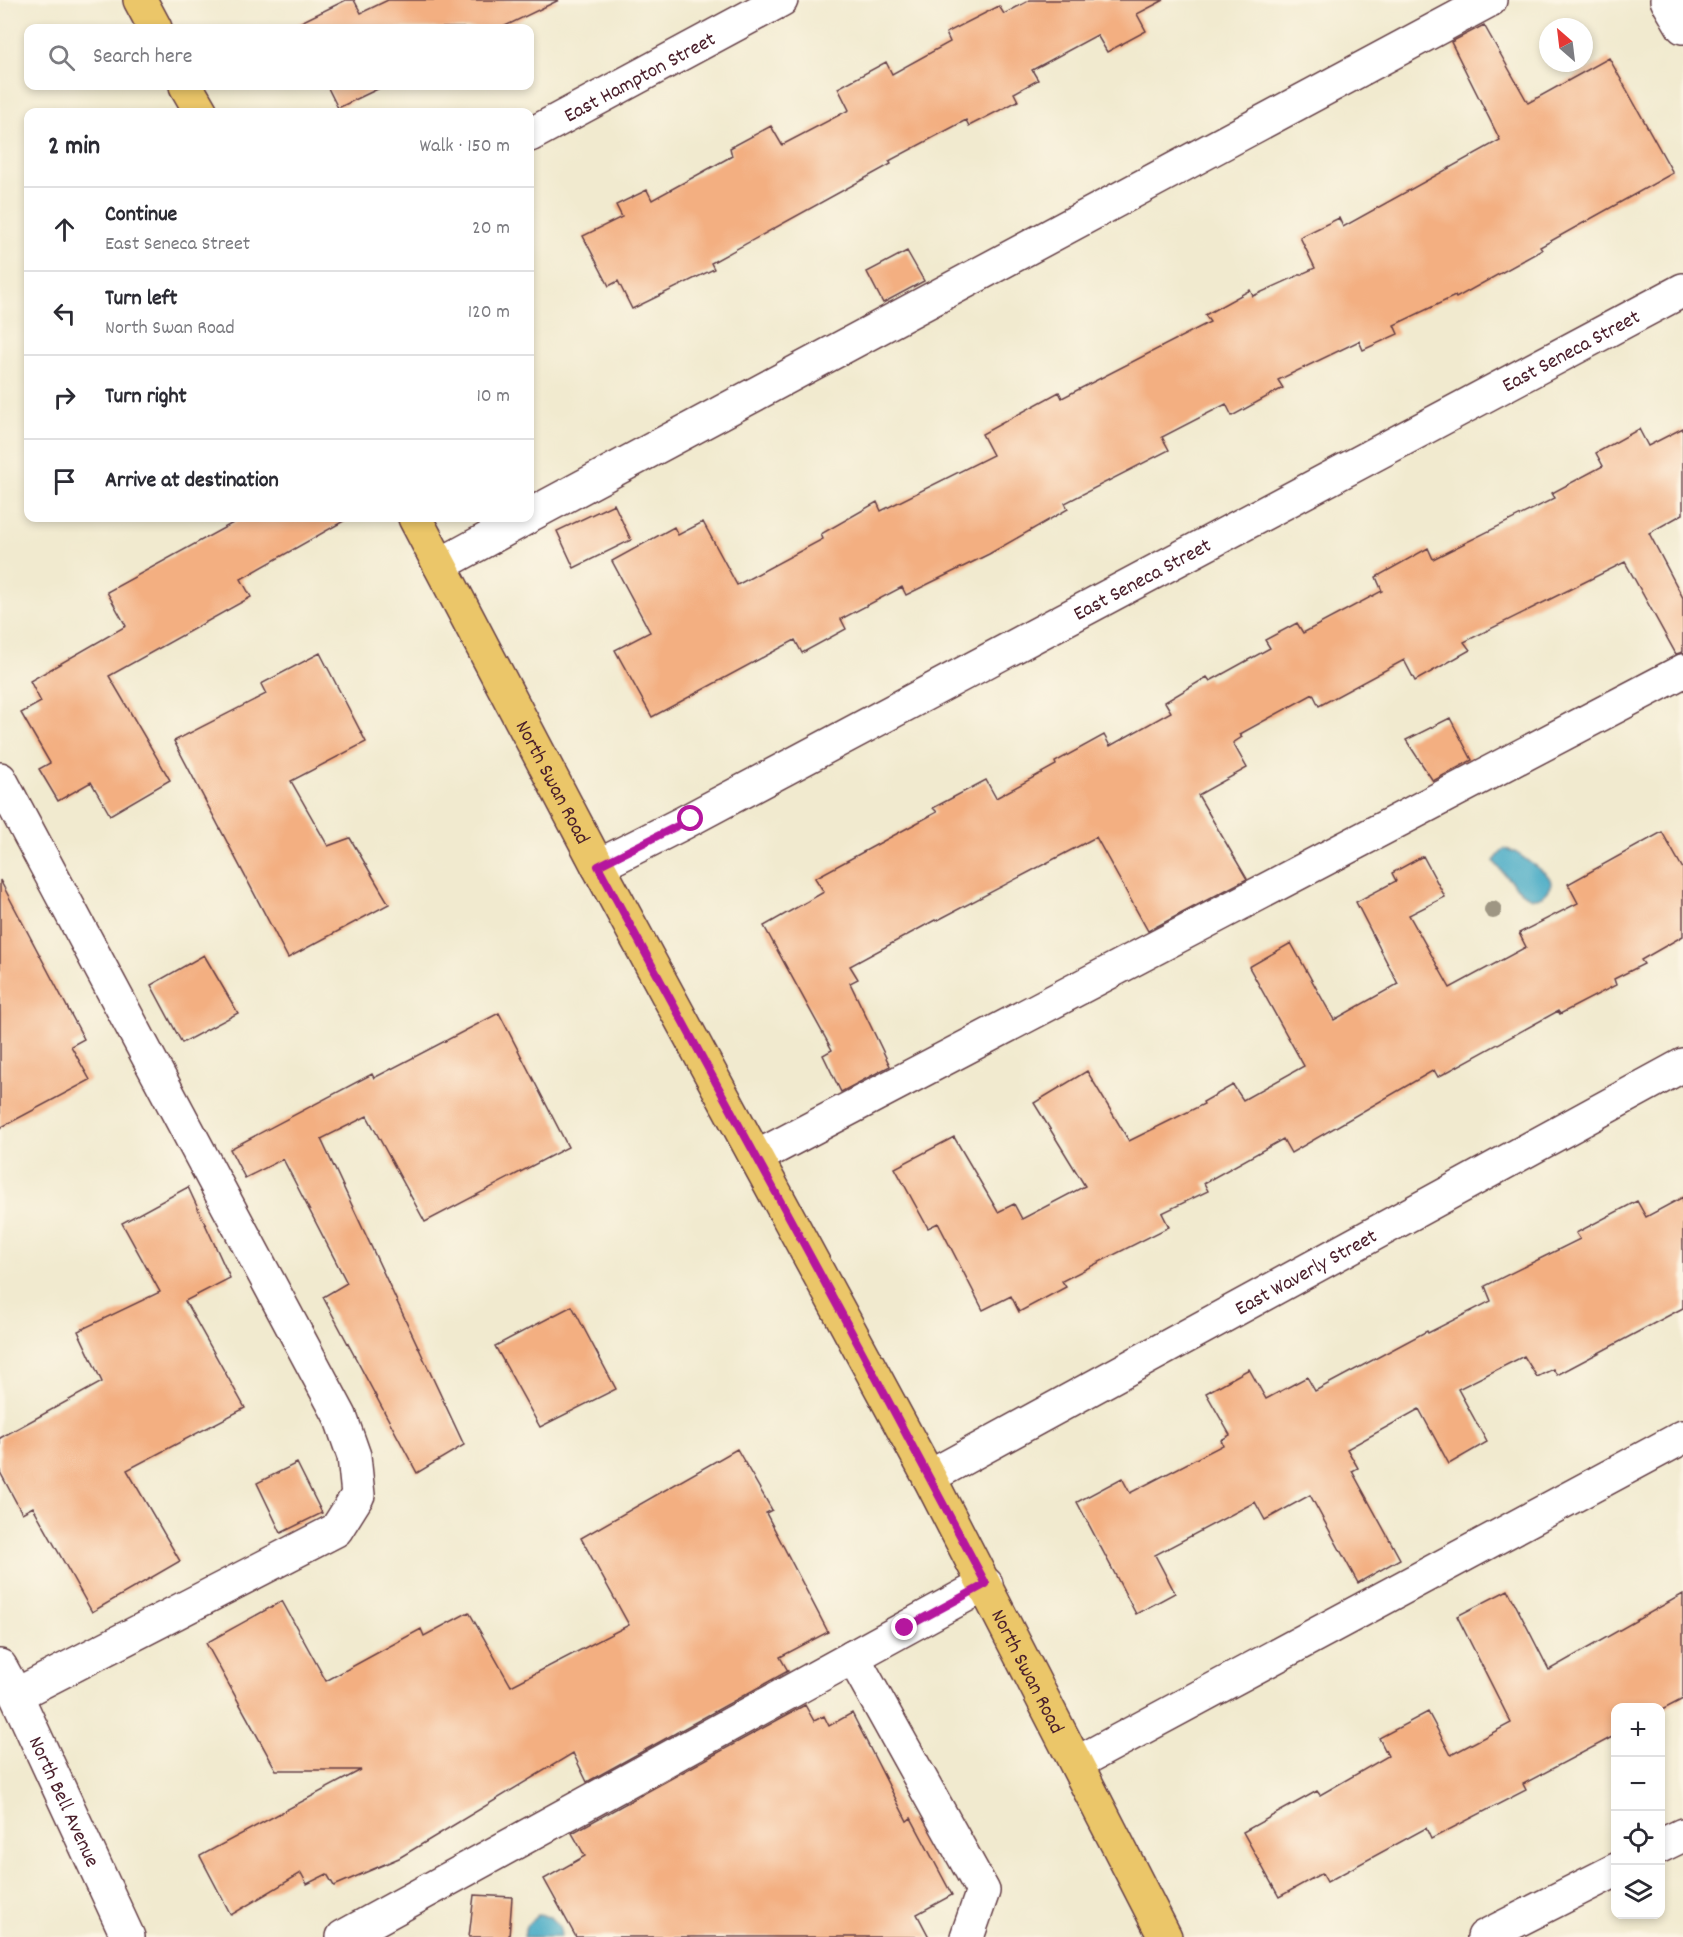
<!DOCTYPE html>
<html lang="en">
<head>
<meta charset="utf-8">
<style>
	:root { --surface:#fff; --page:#f7f7f7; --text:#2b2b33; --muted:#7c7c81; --line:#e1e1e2 }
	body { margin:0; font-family:Dekko,sans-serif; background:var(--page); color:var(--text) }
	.controls { position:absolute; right:18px; bottom:18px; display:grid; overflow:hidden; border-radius:12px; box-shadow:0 3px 9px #0003 }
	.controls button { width:54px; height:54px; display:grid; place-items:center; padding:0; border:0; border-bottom:2px solid var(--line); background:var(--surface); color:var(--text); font:30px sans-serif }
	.compass { position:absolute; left:1539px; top:18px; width:54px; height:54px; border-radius:50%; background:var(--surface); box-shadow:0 3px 9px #0003; rotate:332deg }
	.stop { position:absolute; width:18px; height:18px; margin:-14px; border:4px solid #b5179e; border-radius:50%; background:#fff }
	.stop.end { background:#b5179e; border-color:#fff; box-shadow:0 2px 6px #0008 }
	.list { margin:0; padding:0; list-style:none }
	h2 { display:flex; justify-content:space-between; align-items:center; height:78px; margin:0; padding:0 24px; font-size:26px }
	h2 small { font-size:20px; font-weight:400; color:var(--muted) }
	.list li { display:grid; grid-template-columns:39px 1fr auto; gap:18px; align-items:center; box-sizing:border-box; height:84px; padding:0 24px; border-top:2px solid var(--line) }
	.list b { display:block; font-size:22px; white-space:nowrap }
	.list p { margin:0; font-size:20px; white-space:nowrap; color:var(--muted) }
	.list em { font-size:20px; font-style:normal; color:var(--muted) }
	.icon { flex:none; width:33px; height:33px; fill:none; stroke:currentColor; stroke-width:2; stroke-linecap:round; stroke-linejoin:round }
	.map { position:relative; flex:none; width:1683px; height:1937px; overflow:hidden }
	.search { position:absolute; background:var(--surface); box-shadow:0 3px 9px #0003; left:24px; top:24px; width:510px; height:66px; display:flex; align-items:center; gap:15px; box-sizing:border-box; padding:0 21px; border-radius:12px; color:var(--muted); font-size:22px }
	.panel { position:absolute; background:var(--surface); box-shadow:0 3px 9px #0003; left:24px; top:108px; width:510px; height:414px; border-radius:12px }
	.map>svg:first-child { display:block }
	.water { fill:#46abc6; stroke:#486578; stroke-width:1.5 }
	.building { fill:#f3af81 }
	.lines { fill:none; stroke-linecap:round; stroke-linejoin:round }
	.minor-casing { stroke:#633d44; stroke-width:36 }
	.major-casing { stroke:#633d44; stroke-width:36 }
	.minor { stroke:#fff; stroke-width:33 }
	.major { stroke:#ebc669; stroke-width:33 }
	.tree { fill:#9e9683 }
	.route { stroke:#b5179e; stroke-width:8 }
	.labels { text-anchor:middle; stroke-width:4.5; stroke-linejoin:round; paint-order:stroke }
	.street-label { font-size:21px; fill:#4a1f2b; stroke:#fcf5e5 }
</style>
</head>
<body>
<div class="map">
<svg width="1683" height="1937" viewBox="0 0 1683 1937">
	<rect width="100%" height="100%" fill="#fcf5e5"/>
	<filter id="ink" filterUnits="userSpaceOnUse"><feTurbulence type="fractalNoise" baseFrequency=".0167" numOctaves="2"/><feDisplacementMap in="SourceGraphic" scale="12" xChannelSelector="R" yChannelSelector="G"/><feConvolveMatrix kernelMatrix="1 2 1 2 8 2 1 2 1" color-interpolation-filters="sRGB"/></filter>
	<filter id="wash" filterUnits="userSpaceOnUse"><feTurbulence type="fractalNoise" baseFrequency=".008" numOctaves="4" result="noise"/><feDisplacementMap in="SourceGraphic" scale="24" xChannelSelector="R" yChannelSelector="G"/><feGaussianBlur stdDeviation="1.35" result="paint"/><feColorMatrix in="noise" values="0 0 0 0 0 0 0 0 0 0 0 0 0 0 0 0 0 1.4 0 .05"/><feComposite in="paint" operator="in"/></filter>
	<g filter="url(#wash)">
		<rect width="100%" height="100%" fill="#f1eacf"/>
		<path class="water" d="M 1504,849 C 1516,850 1523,858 1532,864 C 1538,868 1547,873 1550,879 C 1554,890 1540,901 1530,897 C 1521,894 1499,869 1494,861 Z
			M 538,1915 L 550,1917 L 560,1927 L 561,1937 L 524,1937 L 526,1926 Z"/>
		<g id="blocks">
			<path class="building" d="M 346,0 L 354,0 L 361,13 L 388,0 L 559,0 L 501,28 L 300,28 L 297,24 Z
				M 1030,0 L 1164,0 L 1137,14 L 1146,31 L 1107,52 L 1097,35 L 1032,70 L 1038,80 L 1014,93 L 1018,101 L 969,126 L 966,120 L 889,161 L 891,164 L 711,263 L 714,269 L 632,309 L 618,281 L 609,286 L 583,236 L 622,217 L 616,205 L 647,190 L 652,200 L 732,156 L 730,148 L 771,126 L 782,145 L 849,110 L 838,88 L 886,62 L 892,74 L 950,42 L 946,33 L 999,6 L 1004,14 Z
				M 1484,25 L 1528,103 L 1609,58 L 1673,173 L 1540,247 L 1542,250 L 1456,298 L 1455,296 L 1394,325 L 1398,334 L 1363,350 L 1359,341 L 1278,380 L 1283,388 L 1232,416 L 1226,404 L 1162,437 L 1169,450 L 1065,503 L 1068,509 L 989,554 L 906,595 L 902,587 L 841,619 L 846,629 L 802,653 L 795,640 L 652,717 L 615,650 L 650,632 L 612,561 L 674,527 L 678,535 L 703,522 L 737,585 L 823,539 L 821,534 L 877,502 L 881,511 L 993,455 L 982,434 L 1059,392 L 1062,398 L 1210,322 L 1205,315 L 1250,290 L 1253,296 L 1315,268 L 1300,237 L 1339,218 L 1343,227 L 1500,140 L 1451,42 Z
				M 327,86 L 384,86 L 338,108 Z
				M 907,251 L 924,281 L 883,303 L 867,272 Z
				M 1683,428 L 1683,514 L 1649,533 L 1683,598 L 1683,652 L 1676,654 L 1625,562 L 1464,642 L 1470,650 L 1415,681 L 1404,660 L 1319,706 L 1313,694 L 1240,734 L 1242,737 L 1233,743 L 1247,768 L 1198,795 L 1247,879 L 1148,931 L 1096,837 L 936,921 L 935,920 L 850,966 L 858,979 L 850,983 L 890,1066 L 841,1092 L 823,1055 L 832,1050 L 764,926 L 824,892 L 815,878 L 937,812 L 933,808 L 986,780 L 996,798 L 1056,765 L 1055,762 L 1104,735 L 1110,746 L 1171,712 L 1165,702 L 1207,677 L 1210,681 L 1270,648 L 1265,640 L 1297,623 L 1303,633 L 1382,591 L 1376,577 L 1428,548 L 1433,559 L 1555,498 L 1552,493 L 1603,466 L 1596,453 L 1639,429 L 1648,446 Z
				M 614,504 L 631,540 L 574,568 L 557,531 Z
				M 242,518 L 349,518 L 241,579 L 251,597 L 109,676 L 170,780 L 110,815 L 91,782 L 58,801 L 39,769 L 50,763 L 21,713 L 41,702 L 30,681 L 126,626 L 107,592 Z
				M 320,653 L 366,742 L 291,781 L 328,846 L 350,838 L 389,904 L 288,958 L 174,741 L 266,694 L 261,684 Z
				M 1450,718 L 1472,760 L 1433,781 L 1406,740 Z
				M 1662,832 L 1683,869 L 1683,936 L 1641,960 L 1644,964 L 1614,979 L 1616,985 L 1560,1014 L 1558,1011 L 1438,1077 L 1434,1070 L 1291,1153 L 1283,1139 L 1204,1183 L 1208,1191 L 1162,1213 L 1169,1227 L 1062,1281 L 1066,1287 L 1019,1312 L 1011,1296 L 983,1310 L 938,1223 L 928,1228 L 895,1168 L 954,1137 L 998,1212 L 1014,1204 L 1022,1219 L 1085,1186 L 1034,1103 L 1087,1071 L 1129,1141 L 1204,1104 L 1203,1102 L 1233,1085 L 1243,1100 L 1304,1066 L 1249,967 L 1291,943 L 1334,1020 L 1398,984 L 1356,902 L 1396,881 L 1392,873 L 1423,856 L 1445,897 L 1409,915 L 1450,988 L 1526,947 L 1519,933 L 1578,903 L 1568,884 Z
				M 0,880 L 84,1039 L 71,1046 L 90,1080 L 0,1128 Z
				M 204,955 L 238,1013 L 182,1043 L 151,985 Z
				M 499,1013 L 568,1147 L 425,1222 L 367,1116 L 321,1139 L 464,1445 L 417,1473 L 323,1297 L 347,1283 L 283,1159 L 245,1178 L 230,1149 L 372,1074 L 374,1078 Z
				M 188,1187 L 230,1278 L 185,1301 L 245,1408 L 127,1470 L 180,1561 L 92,1612 L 33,1507 L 22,1513 L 0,1472 L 0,1438 L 102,1382 L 78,1331 L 160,1292 L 122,1223 Z
				M 1683,1197 L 1683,1308 L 1557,1375 L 1553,1369 L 1537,1377 L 1524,1356 L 1458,1389 L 1487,1442 L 1449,1464 L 1419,1409 L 1347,1449 L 1358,1468 L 1352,1471 L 1400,1559 L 1358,1583 L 1310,1495 L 1265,1520 L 1255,1502 L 1155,1555 L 1175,1593 L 1136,1614 L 1077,1502 L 1122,1478 L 1130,1493 L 1223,1445 L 1221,1440 L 1230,1435 L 1206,1393 L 1249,1369 L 1266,1399 L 1307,1377 L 1315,1391 L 1427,1331 L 1428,1333 L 1491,1301 L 1485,1286 L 1580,1239 L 1576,1233 L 1637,1201 L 1646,1217 Z
				M 572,1306 L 616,1389 L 540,1427 L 495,1346 Z
				M 737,1449 L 772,1510 L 766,1513 L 828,1632 L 780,1657 L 788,1671 L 587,1782 L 573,1753 L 399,1858 L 334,1886 L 327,1874 L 307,1884 L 301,1873 L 231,1915 L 200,1856 L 361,1770 L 276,1770 L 206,1643 L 282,1601 L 326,1681 L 421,1629 L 424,1636 L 469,1612 L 511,1686 L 629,1625 L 581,1538 Z
				M 297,1463 L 322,1513 L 281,1533 L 257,1483 Z
				M 1508,1590 L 1549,1670 L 1683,1594 L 1683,1699 L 1660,1711 L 1660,1707 L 1616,1707 L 1616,1735 L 1523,1784 L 1526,1790 L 1431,1839 L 1426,1828 L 1327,1882 L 1322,1873 L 1279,1897 L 1243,1832 L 1317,1791 L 1320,1795 L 1388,1756 L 1379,1738 L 1428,1712 L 1451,1755 L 1511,1723 L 1457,1616 Z
				M 805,1705 L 814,1721 L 824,1716 L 829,1726 L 852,1713 L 907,1821 L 911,1818 L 952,1895 L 917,1914 L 929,1937 L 576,1937 L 544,1879 L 585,1856 L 572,1833 Z
				M 474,1895 L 512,1897 L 509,1937 L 469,1937 Z"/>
		</g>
	</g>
	<g filter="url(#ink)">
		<use href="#blocks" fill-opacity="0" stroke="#633d44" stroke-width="1.5"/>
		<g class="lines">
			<defs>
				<g id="minor">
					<path d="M 1667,0 L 1683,27"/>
					<path id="s1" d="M 530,135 L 781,0"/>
					<path d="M 530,515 L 1490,0"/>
					<path d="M 440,565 L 526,518"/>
					<path d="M 0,779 L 340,1416 L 354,1456 L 358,1495 L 336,1530 L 16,1695"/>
					<path id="s2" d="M 598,866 L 683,823 L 1683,290"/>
					<path d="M 757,1157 L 1683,671"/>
					<path id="s3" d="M 929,1477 L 1683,1065"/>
					<path d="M 853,1657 L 983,1891 L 967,1937"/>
					<path id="s4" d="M 0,1666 L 16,1695 L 128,1937"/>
					<path d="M 1077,1763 L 1683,1437"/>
					<path d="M 1660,1846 L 1683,1835"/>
					<path d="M 343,1937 L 986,1584"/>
					<path d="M 1484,1937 L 1616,1870"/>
				</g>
				<g id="major">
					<path d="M 140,0 L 155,28"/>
					<path d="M 186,86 L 201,112"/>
					<path id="s5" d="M 415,518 L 598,866 L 929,1477 L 1165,1937"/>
				</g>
			</defs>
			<use href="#minor" class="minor-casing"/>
			<use href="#major" class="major-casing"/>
			<use href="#minor" class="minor"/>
			<use href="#major" class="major"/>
		</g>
		<circle class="tree" cx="1493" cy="910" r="9"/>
	</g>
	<g class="lines" filter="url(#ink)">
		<path class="route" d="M 691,819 L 598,866 L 844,1318 L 986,1584 L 905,1628"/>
	</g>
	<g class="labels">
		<g class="street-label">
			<text dy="7" stroke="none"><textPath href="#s1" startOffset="124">East Hampton Street</textPath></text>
			<text dy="7" stroke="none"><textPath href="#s2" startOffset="1101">East Seneca Street</textPath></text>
			<text dy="7" stroke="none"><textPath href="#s2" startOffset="615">East Seneca Street</textPath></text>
			<text dy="7" stroke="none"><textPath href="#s5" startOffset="298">North Swan Road</textPath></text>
			<text dy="7" stroke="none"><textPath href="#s3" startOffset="429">East Waverly Street</textPath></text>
			<text dy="7" stroke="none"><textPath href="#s5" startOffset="1306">North Swan Road</textPath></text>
			<text dy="7" stroke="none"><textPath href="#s4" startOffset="150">North Bell Avenue</textPath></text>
		</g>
	</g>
</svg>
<div class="controls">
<button>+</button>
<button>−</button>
<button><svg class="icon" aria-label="locate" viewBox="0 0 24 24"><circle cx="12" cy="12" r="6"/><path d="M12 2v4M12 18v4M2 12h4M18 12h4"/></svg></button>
<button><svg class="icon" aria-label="layers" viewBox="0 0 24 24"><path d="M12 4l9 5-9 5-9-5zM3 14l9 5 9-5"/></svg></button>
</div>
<svg class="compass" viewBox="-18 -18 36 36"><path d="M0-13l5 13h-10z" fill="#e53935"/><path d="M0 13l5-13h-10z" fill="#7c7c81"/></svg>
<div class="stop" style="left:691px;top:819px"></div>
<div class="stop end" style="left:905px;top:1628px"></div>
<div class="search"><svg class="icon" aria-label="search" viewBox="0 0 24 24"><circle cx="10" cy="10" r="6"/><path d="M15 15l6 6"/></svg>Search here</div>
<section class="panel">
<h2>2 min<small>Walk · 150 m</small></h2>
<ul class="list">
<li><svg class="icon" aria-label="ahead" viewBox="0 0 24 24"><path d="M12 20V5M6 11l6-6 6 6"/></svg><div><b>Continue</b><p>East Seneca Street</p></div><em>20 m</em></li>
<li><svg class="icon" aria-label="left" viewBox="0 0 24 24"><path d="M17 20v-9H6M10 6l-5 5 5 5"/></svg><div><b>Turn left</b><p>North Swan Road</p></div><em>120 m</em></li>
<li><svg class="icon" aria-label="right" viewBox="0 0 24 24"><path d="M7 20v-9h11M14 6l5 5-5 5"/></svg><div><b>Turn right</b></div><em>10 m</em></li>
<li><svg class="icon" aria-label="arrive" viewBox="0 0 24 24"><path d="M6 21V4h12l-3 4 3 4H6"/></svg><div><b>Arrive at destination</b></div></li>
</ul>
</section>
</div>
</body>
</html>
